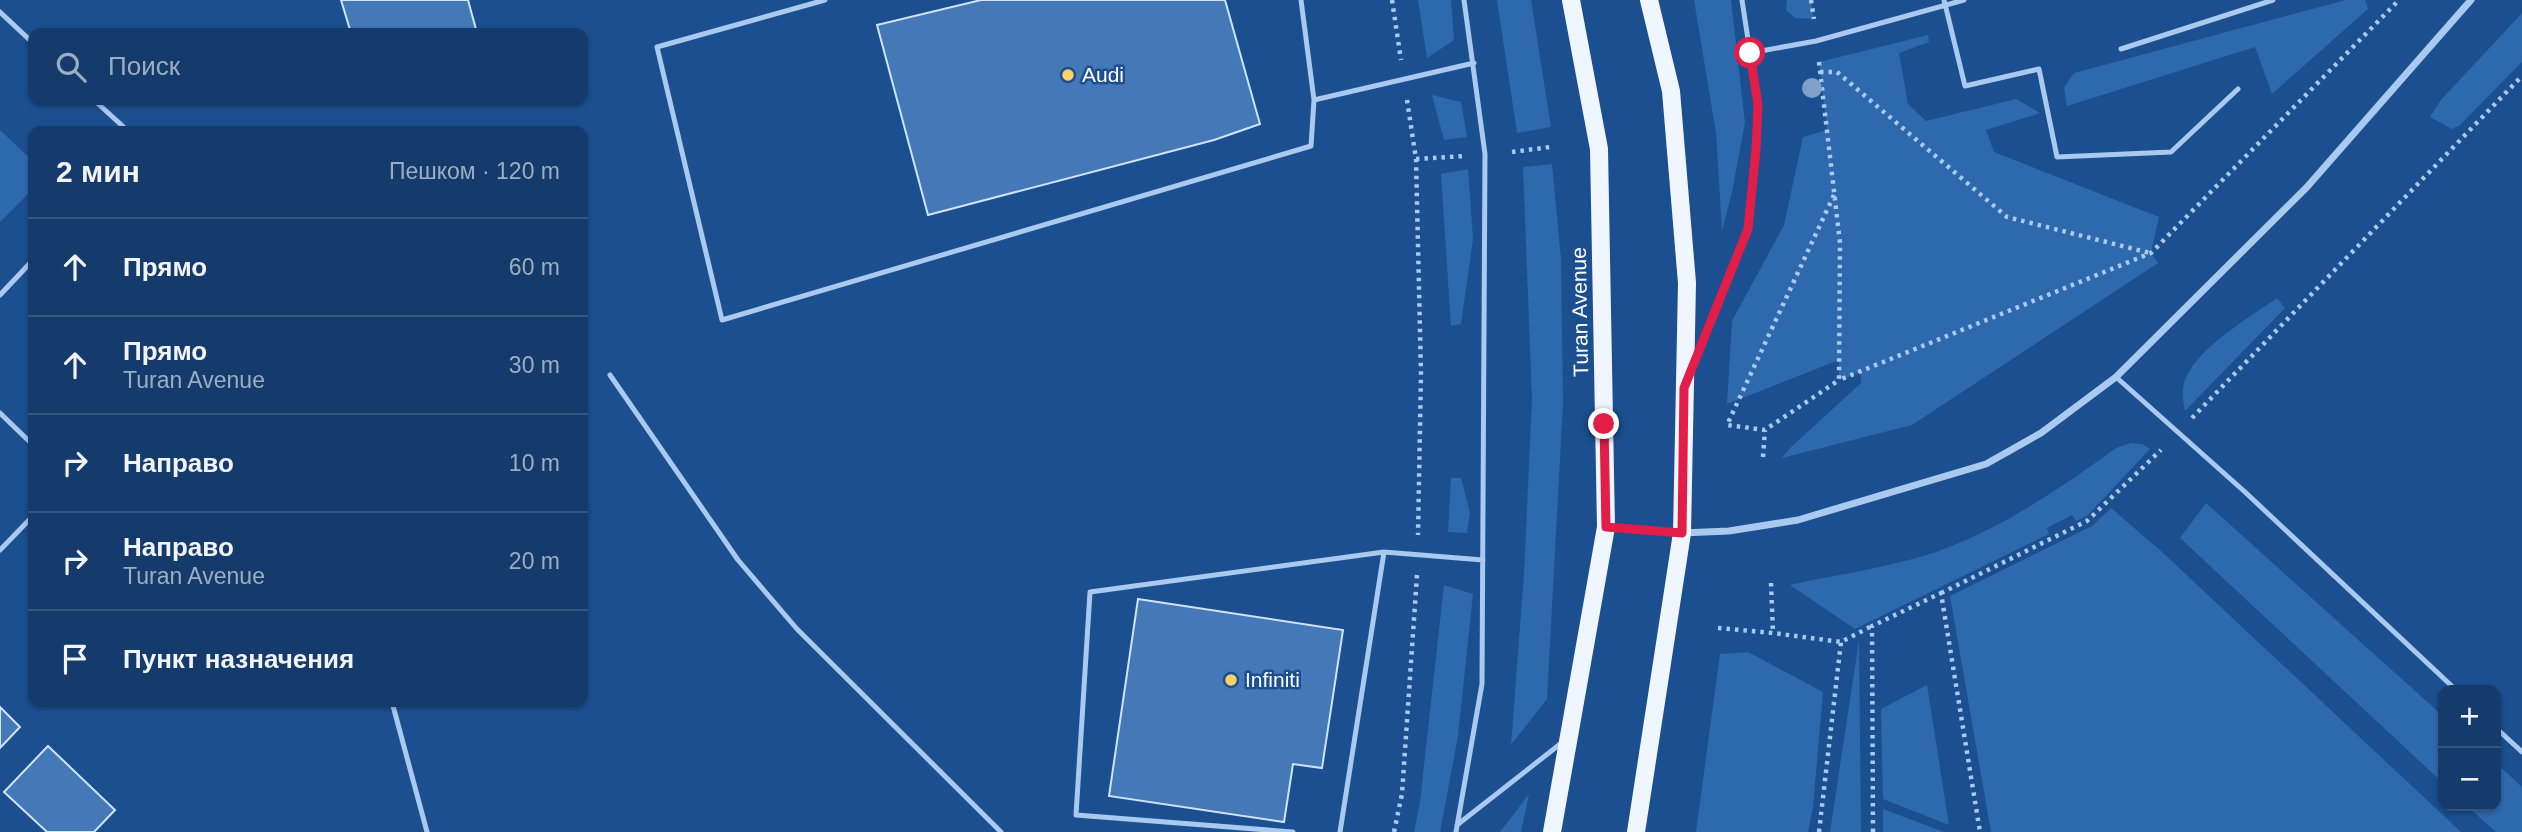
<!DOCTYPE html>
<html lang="ru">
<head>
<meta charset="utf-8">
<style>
	:root { --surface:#143b6b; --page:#214673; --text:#f1f3f6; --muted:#9dadc1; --line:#33557e }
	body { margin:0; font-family:Arial,sans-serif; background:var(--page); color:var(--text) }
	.controls { position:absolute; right:21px; bottom:21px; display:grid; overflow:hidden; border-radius:14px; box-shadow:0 2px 5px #0004 }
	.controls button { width:63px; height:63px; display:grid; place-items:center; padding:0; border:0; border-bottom:2px solid var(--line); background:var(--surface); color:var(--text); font:35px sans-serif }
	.stop { position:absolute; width:21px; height:21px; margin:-16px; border:5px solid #e11d48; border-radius:50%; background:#fff }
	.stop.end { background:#e11d48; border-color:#fff; box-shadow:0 2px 7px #0008 }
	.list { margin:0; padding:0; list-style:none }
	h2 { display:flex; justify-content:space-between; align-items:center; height:91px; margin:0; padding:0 28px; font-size:30px }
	h2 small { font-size:23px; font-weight:400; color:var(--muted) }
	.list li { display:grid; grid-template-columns:46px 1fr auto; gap:21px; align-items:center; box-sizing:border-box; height:98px; padding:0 28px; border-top:2px solid var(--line) }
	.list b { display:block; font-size:26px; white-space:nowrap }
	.list p { margin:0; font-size:23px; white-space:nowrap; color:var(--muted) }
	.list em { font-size:23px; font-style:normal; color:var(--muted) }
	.icon { flex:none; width:38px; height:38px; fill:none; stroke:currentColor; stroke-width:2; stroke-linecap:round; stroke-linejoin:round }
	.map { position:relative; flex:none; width:2522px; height:832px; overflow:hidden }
	.search { position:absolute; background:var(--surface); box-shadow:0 2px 5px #0004; left:28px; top:28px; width:560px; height:77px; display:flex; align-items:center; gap:18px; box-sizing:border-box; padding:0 24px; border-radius:14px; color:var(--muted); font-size:26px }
	.panel { position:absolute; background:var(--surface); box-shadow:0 2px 5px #0004; left:28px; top:126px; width:560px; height:581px; border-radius:14px }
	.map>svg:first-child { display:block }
	.green { fill:#2e69ad }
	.building { fill:#4478b7; stroke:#cfe3fa; stroke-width:2 }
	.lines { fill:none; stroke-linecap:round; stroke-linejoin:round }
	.path { stroke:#a9c9ee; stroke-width:4.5; stroke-dasharray:3.5 5; stroke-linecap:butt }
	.lane { stroke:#a9c9ee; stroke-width:5 }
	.street { stroke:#a9c9ee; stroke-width:7 }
	.primary { stroke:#f0f6ff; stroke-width:18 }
	.tree { fill:#7ea0ca }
	.route { stroke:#e11d48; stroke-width:9 }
	.poi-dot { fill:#ffd166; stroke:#1b4f8f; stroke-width:2.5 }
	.labels { text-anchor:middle; stroke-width:5; stroke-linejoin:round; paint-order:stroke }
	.poi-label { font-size:21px; fill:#fff; stroke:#1b4f8f; text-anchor:start }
	.street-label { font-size:21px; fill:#fff; stroke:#1b4f8f }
</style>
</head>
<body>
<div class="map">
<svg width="2522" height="832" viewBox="0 0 2522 832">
	<rect width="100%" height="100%" fill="#1b4f8f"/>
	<path class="green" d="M 1418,0 L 1451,0 L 1454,40 L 1427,58 Z
		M 1497,0 L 1531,0 L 1551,127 L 1517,133 Z
		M 1694,0 L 1731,0 L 1745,123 L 1732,192 L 1722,231 L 1716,133 Z
		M 1787,0 L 1811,0 L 1814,19 L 1795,18 L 1786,10 Z
		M 2346,0 L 2365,0 L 2368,9 L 2272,94 L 2255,47 L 2067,106 L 2064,88 L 2074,73 Z
		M 2522,13 L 2522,62 L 2459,126 L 2452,129 L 2430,117 L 2440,101 Z
		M 1928,35 L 1929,42 L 1899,53 L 1908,104 L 1926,121 L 2016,99 L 2040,113 L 1986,130 L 1994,152 L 2159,217 L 2151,253 L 2158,263 L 1912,425 L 1782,458 L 1790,448 L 1861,383 L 1861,372 L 1839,380 L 1839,360 L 1727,404 L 1732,321 L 1784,225 L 1803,137 L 1827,130 L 1819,62 Z
		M 1432,95 L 1461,102 L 1467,137 L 1444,140 Z
		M 0,130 L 33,161 L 33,189 L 0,222 Z
		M 1552,164 L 1561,259 L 1563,403 L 1547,699 L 1511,745 L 1524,574 L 1532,400 L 1523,167 Z
		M 1468,169 L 1473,239 L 1461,324 L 1451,326 L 1441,174 Z
		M 2277,298 L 2285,308 L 2185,411 C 2183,401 2182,393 2184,383 C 2194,349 2249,318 2277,298 Z
		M 2131,443 L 2142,444 L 2150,449 L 2087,516 L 2076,521 L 2072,515 L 2047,528 L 2049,534 L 1855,629 L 1790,585 C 1838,574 1889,568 1936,552 C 2001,529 2061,488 2116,448 Z
		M 1451,478 L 1461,478 L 1470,513 L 1467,533 L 1448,532 Z
		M 2206,503 L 2443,716 L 2443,783 L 2180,538 Z
		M 2111,508 L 2161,551 L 2461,832 L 1991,832 L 1950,596 L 2092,526 Z
		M 1444,585 L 1473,594 L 1458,736 L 1440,832 L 1414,832 L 1420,802 Z
		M 1859,640 L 1861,832 L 1830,832 Z
		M 1748,652 L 1823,692 L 1813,807 L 1808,832 L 1696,832 L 1720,654 Z
		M 1927,685 L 1949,825 L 1883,799 L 1881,709 Z
		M 2496,763 L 2522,787 L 2522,832 L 2496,832 L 2467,806 L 2496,806 Z
		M 1529,794 L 1521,832 L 1500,832 Z
		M 1883,809 L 1944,832 L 1883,832 Z"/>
	<path class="building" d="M 341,0 L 468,0 L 477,33 L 351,33 Z
		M 981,0 L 1225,0 L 1260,124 L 1214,140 L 928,215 L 877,25 Z
		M 1138,599 L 1343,630 L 1322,768 L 1293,764 L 1284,822 L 1109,796 Z
		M 0,707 L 20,727 L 0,748 Z
		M 48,746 L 115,810 L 94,832 L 47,832 L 4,792 Z"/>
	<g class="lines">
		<path class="path" d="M 1392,0 L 1401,60
			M 1811,0 L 1814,19
			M 1819,62 L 1840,243 L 1839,380 L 2151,253 L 2399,0
			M 1820,72 L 1837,72 L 2007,217 L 2150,253
			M 1407,100 L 1416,159 L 1421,374 L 1418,535
			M 1512,152 L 1550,147
			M 1416,159 L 1464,156
			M 1834,195 L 1727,425 L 1765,430 L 1839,380
			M 2192,418 L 2522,76
			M 1763,457 L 1765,430
			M 1771,583 L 1773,633
			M 1941,593 L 2087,521 L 2161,450
			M 1718,628 L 1773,633 L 1841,642 L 1872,626
			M 1394,832 L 1402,794 L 1417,575
			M 1819,832 L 1841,642
			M 1873,832 L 1872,626 L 1941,593 L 1980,832"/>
		<path class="lane" d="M 825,0 L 657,47 L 722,320 L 1311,146 L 1314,100 L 1301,0
			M 1944,0 L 1965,86 L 2039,69 L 2057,157 L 2171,152 L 2238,89
			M 0,12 L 33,43
			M 2121,49 L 2273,0
			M 1750,53 L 1816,41 L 1964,0
			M 94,100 L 128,131
			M 1314,100 L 1474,63
			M 0,295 L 33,260
			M 1692,369 L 1748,229 L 1756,150 L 1758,105 L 1742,0
			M 610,375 L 738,560 L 797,629 L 1001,832
			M 2116,377 L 2245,492 L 2456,690
			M 0,413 L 33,445
			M 0,550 L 33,516
			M 1384,552 L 1483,560
			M 392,702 L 427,832
			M 2496,728 L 2522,752
			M 1457,825 L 1564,741
			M 1293,832 L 1076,815 L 1090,592 L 1384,552 L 1340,832
			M 1456,832 L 1482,684 L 1485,154 L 1464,0"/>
		<path class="street" d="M 1607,527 L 1682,533 L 1729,531 L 1798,520 L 1986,464 L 2041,433 L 2116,377 L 2307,187 L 2471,0"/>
		<path class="primary" d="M 1552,832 L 1606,527 L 1599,149 L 1571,0
			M 1636,832 L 1682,533 L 1687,283 L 1671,91 L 1649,0"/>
	</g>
	<circle class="tree" cx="1812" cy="88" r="10"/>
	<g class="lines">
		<path class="route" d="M 1604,424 L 1606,527 L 1682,533 L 1684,388 L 1748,229 L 1756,150 L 1758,105 L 1750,53"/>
	</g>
	<g class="poi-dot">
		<circle cx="1068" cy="75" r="7"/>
		<circle cx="1231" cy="680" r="7"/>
	</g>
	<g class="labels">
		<g class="poi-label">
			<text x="1082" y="82">Audi</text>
			<text x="1245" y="687">Infiniti</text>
		</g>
		<g class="street-label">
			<text transform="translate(1580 312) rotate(-91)" y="7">Turan Avenue</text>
		</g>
	</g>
</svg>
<div class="controls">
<button>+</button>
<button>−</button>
</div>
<div class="stop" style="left:1750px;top:53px"></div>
<div class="stop end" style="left:1604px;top:424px"></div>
<div class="search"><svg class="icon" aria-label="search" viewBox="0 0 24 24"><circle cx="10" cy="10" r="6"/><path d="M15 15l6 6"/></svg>Поиск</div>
<section class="panel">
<h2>2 мин<small>Пешком · 120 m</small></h2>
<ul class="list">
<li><svg class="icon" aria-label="ahead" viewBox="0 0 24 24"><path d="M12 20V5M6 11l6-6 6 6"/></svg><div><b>Прямо</b></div><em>60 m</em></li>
<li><svg class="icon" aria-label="ahead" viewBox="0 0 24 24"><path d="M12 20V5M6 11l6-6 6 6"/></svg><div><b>Прямо</b><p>Turan Avenue</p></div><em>30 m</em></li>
<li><svg class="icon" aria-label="right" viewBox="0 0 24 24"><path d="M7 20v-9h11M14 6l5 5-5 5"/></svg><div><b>Направо</b></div><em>10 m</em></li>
<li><svg class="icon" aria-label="right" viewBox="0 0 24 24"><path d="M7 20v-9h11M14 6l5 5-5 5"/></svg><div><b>Направо</b><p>Turan Avenue</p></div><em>20 m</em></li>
<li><svg class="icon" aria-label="arrive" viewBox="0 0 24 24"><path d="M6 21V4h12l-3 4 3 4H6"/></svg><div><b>Пункт назначения</b></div></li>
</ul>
</section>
</div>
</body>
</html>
